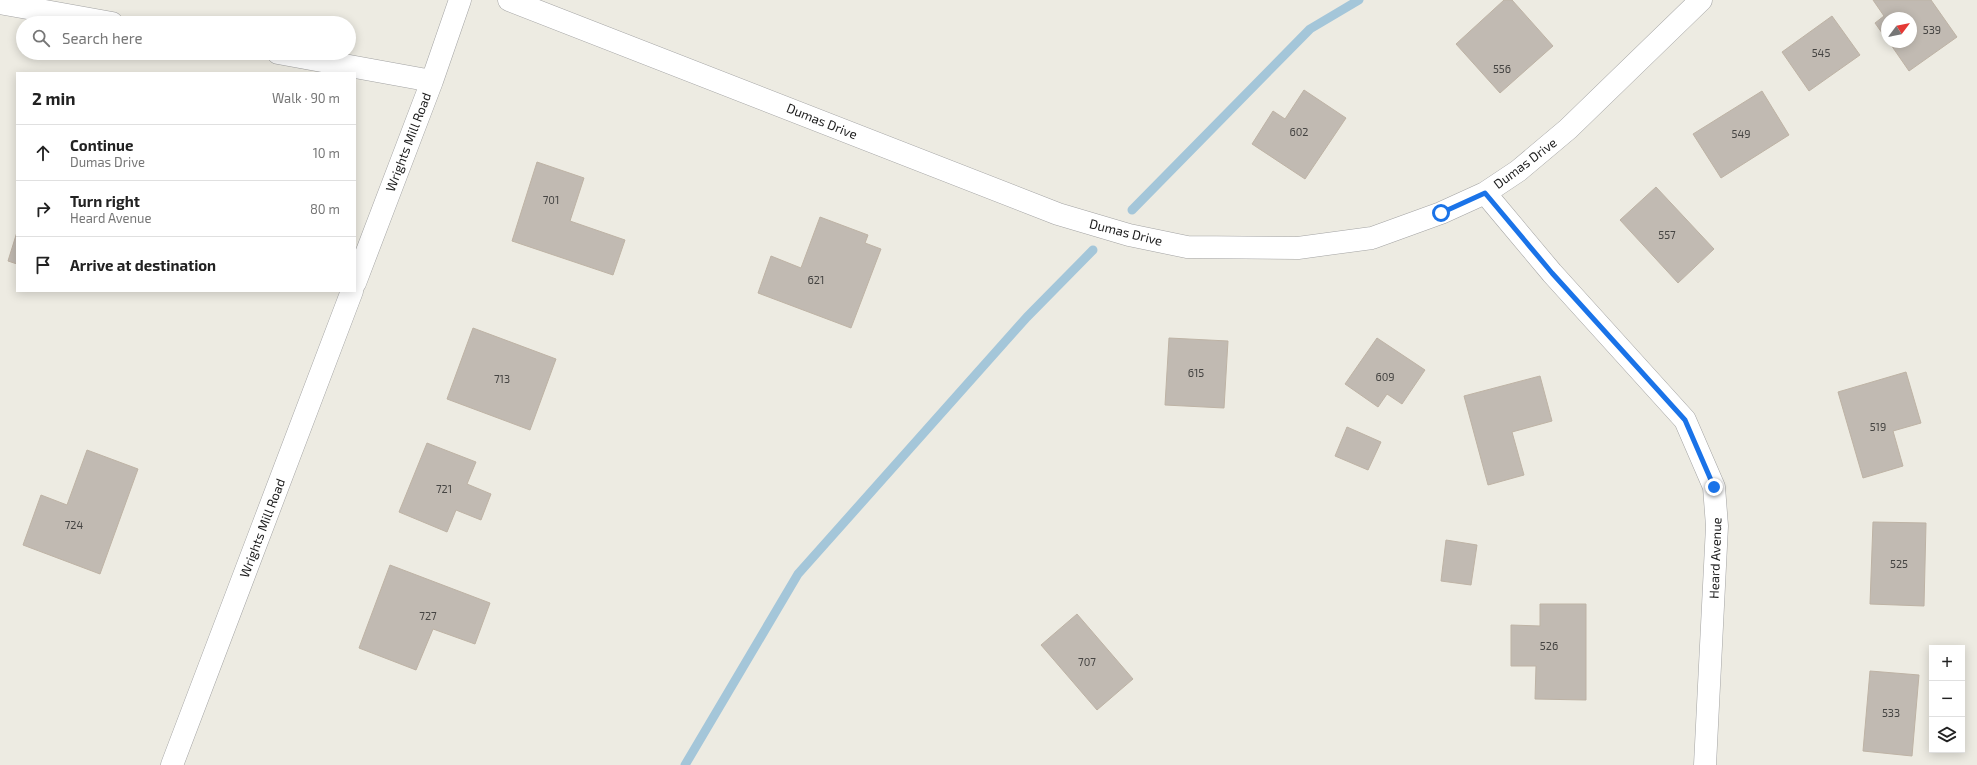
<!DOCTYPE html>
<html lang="en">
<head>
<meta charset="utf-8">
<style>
	:root { --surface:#fff; --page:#f6f6f6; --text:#222; --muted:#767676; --line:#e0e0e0 }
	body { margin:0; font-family:"Exo 2",sans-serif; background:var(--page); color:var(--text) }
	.controls { position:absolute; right:12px; bottom:12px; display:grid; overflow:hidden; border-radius:0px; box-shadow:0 2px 10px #0003 }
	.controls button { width:36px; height:36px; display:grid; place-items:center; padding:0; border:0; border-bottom:1px solid var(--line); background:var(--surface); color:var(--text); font:20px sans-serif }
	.compass { position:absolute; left:1881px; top:12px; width:36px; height:36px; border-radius:50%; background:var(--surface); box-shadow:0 2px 10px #0003; rotate:58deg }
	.stop { position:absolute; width:12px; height:12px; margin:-9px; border:3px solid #1a73e8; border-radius:50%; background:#fff }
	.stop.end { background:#1a73e8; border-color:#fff; box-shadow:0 1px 4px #0008 }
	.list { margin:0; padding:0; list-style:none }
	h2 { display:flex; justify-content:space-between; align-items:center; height:52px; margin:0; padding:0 16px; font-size:17px }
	h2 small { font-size:13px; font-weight:400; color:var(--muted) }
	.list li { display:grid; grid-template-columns:26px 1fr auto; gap:12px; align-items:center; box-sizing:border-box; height:56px; padding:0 16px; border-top:1px solid var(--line) }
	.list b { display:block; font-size:15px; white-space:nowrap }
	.list p { margin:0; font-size:13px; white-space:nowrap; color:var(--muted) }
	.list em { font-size:13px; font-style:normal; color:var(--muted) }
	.icon { flex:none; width:22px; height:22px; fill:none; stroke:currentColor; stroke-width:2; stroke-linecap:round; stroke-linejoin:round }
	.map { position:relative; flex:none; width:1977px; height:765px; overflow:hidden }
	.search { position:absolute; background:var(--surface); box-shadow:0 2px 10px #0003; left:16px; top:16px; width:340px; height:44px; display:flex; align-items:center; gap:10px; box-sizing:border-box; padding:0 14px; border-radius:22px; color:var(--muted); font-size:15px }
	.panel { position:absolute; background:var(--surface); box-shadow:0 2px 10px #0003; left:16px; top:72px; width:340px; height:220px; border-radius:0px }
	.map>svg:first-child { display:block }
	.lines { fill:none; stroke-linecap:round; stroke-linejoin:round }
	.stream { stroke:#a4c6d9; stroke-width:9 }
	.building { fill:#c1bab2; stroke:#beb3a5 }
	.minor-casing { stroke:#a3a3a3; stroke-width:23 }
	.minor { stroke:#fff; stroke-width:22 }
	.route { stroke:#1a73e8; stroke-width:5 }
	.labels { text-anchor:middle; stroke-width:3.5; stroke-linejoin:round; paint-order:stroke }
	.number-label { font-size:11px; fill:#454442 }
	.street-label { font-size:13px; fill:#1c1c1c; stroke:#fff }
</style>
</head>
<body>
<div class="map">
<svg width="1977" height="765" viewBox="0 0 1977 765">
	<rect width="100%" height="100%" fill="#edebe2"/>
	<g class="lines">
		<path class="stream" d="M 1132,210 L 1310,29 L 1359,0
			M 685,765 L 798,574 L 1027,317 L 1093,250"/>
	</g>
	<path class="building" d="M 1504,0 L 1512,0 L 1553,46 L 1500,93 L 1456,44 Z
		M 1873,0 L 1931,0 L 1957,37 L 1909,71 L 1889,42 L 1911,42 L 1911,18 L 1887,18 L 1887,40 L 1875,23 L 1884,16 Z
		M 1832,16 L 1860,55 L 1809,91 L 1782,52 Z
		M 1304,90 L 1346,118 L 1305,179 L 1252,144 L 1273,111 L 1285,119 Z
		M 1762,91 L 1789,135 L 1721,178 L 1693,134 Z
		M 537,162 L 584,178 L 570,221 L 625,240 L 613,275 L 512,241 Z
		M 1656,187 L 1714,249 L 1678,283 L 1620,220 Z
		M 820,217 L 868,235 L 865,243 L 881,249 L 851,328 L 758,293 L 771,256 L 801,268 Z
		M 17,232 L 17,264 L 8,261 Z
		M 473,328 L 556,359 L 530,430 L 447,399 Z
		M 1169,338 L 1228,341 L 1224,408 L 1165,405 Z
		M 1377,338 L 1425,370 L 1402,404 L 1387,394 L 1378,407 L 1345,384 Z
		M 1906,372 L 1921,423 L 1893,431 L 1903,466 L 1863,478 L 1838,392 Z
		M 1540,376 L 1552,421 L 1512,432 L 1524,475 L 1488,485 L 1464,396 Z
		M 1347,427 L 1381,442 L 1368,470 L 1335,456 Z
		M 427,443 L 476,462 L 467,484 L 491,494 L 481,520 L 456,510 L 447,532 L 399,512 Z
		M 87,450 L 138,469 L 100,574 L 23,545 L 41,495 L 67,505 Z
		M 1873,522 L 1926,523 L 1924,606 L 1870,604 Z
		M 1446,540 L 1477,545 L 1471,585 L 1441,581 Z
		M 390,565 L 490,603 L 475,644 L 433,629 L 416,670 L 359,648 Z
		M 1540,604 L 1586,604 L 1586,700 L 1535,699 L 1536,666 L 1511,666 L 1511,625 L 1540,626 Z
		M 1077,614 L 1133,679 L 1097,710 L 1041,645 Z
		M 1870,671 L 1919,675 L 1912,756 L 1863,751 Z"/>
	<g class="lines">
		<defs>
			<path id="minor" d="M 509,0 L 1058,214 L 1129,235 L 1187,247 L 1298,248 L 1372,238 L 1441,213 L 1485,193 L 1518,171 L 1568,129 L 1701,0
				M 0,3 L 112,23
				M 278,53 L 432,81
				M 1485,193 L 1552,273 L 1685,420 L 1714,487 L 1717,526 L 1705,765
				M 355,283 L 432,81 L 460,0
				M 172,765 L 352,291"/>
		</defs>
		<use href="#minor" class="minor-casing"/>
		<use href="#minor" class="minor"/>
	</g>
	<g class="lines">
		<path class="route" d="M 1441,213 L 1485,193 L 1552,273 L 1685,420 L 1714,487"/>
	</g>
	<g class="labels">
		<g class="number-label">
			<text x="1932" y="34">539</text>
			<text x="1821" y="57">545</text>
			<text x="1502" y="73">556</text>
			<text x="1299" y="136">602</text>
			<text x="1741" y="138">549</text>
			<text x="551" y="204">701</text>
			<text x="1667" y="239">557</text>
			<text x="816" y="284">621</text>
			<text x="1196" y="377">615</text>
			<text x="1385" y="381">609</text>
			<text x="502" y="383">713</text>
			<text x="1878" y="431">519</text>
			<text x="444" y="493">721</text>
			<text x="74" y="529">724</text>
			<text x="1899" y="568">525</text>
			<text x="428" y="620">727</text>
			<text x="1549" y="650">526</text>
			<text x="1087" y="666">707</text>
			<text x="1891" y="717">533</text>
		</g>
		<g class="street-label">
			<text transform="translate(822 121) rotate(22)" y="5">Dumas Drive</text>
			<text transform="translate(408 142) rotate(-69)" y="5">Wrights Mill Road</text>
			<text transform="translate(1525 163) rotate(-37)" y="5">Dumas Drive</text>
			<text transform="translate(1126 232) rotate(14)" y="5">Dumas Drive</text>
			<text transform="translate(262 528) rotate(-69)" y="5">Wrights Mill Road</text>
			<text transform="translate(1715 558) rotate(-88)" y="5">Heard Avenue</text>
		</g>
	</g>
</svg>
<div class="controls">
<button>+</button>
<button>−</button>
<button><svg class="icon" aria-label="layers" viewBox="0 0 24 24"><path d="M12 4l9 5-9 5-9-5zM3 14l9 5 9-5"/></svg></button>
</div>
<svg class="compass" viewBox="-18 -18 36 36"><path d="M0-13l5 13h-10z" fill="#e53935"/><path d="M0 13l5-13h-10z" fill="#767676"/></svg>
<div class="stop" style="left:1441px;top:213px"></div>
<div class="stop end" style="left:1714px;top:487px"></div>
<div class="search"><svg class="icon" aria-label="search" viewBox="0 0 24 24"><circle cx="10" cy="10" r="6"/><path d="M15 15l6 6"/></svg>Search here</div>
<section class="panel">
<h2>2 min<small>Walk · 90 m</small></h2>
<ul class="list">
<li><svg class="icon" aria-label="ahead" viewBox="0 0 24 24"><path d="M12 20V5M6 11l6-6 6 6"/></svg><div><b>Continue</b><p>Dumas Drive</p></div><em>10 m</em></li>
<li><svg class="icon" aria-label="right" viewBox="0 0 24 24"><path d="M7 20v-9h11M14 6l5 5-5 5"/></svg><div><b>Turn right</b><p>Heard Avenue</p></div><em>80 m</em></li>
<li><svg class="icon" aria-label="arrive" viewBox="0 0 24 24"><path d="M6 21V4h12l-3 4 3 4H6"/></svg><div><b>Arrive at destination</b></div></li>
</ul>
</section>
</div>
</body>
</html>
